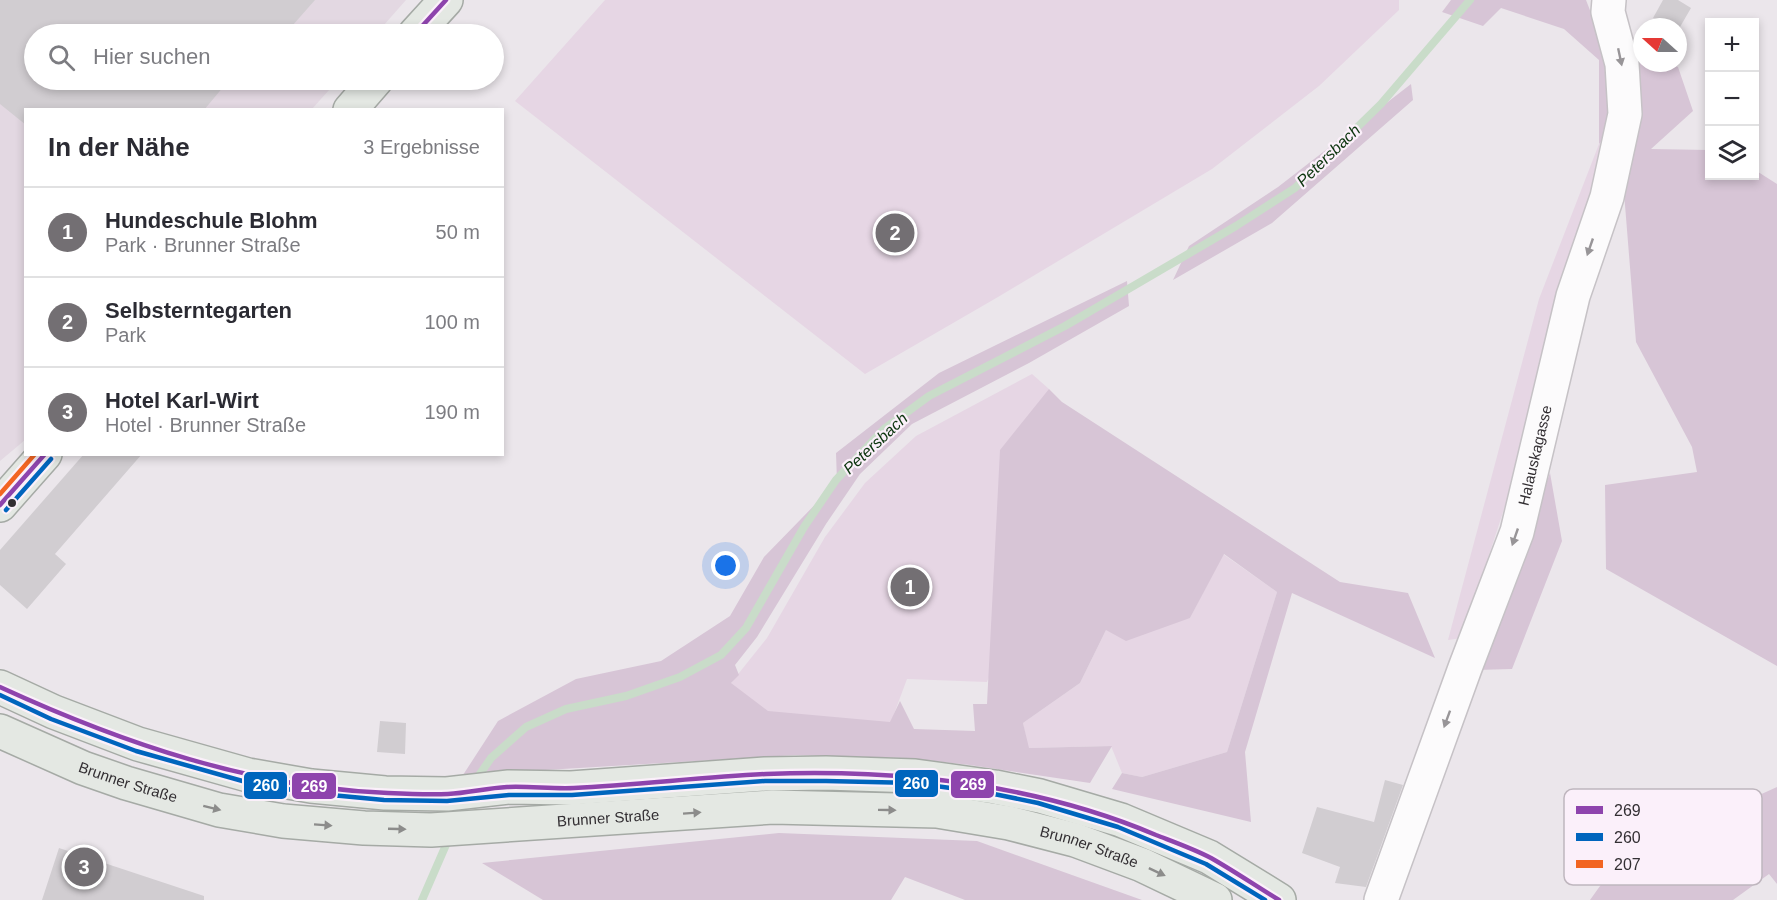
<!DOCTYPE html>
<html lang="de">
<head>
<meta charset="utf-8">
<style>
	:root { --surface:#fff; --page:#f2f2f3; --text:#2b2b33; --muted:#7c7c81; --line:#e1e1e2; --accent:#736f73 }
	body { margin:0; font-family:Helvetica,sans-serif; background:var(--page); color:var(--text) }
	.controls { position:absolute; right:18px; top:18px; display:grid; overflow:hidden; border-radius:0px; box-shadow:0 3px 9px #0003 }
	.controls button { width:54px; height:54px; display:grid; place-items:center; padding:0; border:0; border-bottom:2px solid var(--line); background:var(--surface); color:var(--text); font:30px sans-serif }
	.compass { position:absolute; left:1633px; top:18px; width:54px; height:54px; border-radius:50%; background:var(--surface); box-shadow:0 3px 9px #0003; rotate:291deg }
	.you { position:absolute; left:726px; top:566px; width:21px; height:21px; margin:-15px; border:4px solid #fff; border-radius:50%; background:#1a73e8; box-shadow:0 0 0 9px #1a73e833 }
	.badge { display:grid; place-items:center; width:39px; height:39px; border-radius:50%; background:var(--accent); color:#fff; font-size:20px; font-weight:700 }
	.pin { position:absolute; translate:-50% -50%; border:3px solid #fff; box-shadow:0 2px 6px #0006 }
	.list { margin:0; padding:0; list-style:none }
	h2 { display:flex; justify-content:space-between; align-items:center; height:78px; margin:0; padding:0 24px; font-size:26px }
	h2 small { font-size:20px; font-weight:400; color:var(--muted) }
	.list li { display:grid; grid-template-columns:39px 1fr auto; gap:18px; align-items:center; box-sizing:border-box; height:90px; padding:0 24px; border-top:2px solid var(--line) }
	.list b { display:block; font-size:22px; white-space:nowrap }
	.list p { margin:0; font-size:20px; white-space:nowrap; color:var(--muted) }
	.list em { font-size:20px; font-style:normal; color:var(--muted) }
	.icon { flex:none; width:33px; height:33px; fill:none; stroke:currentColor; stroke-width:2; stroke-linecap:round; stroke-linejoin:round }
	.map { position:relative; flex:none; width:1777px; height:900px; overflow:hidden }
	.search { position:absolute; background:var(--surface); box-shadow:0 3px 9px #0003; left:24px; top:24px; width:480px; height:66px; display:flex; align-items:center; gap:15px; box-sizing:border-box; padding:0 21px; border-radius:33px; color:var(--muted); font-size:22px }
	.panel { position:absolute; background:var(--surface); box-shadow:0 3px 9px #0003; left:24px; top:108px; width:480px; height:348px; border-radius:0px }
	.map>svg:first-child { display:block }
	.built { fill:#e3d8e2 }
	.green { fill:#e6d6e4 }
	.forest { fill:#d7c5d6 }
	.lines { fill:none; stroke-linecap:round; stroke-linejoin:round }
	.stream { stroke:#c9dcc9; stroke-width:8 }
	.building { fill:#d1cdd1 }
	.minor-casing { stroke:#c6c2c6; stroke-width:36 }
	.major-casing { stroke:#a5aaa5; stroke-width:36 }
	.minor { stroke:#fcfbfc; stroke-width:33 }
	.major { stroke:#e4e8e3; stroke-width:33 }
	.bus-1-casing { stroke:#fbf0fa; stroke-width:9 }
	.bus-2-casing { stroke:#fbf0fa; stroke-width:9 }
	.bus-3-casing { stroke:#fbf0fa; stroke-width:9 }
	.bus-1 { stroke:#8e44ad; stroke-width:4.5 }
	.bus-2 { stroke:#0065bd; stroke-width:4.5 }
	.bus-3 { stroke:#f26522; stroke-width:4.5 }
	.oneway { fill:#989598 }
	.oneway2 { fill:#8c8c8b }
	.bus-dot { fill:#332f33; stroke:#fbf0fa; stroke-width:2 }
	.labels { text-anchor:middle; stroke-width:4.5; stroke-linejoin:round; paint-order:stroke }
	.street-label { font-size:15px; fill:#332f33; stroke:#fbf0fa }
	.water-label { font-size:16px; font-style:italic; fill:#0c350e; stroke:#fbf0fa }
	.key { fill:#fbf0fa; stroke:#bfb6be; stroke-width:1.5 }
	.key-label { font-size:16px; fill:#332f33 }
	.line-badge { stroke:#fbf0fa; stroke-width:2 }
	.badge-label { font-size:16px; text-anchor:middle; font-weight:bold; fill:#fff }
</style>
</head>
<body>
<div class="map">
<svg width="1777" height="900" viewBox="0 0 1777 900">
	<rect width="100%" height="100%" fill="#ebe6eb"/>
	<path class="built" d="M 0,0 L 406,0 L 376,34 L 34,34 L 34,80 L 338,80 L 312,109 L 26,110 L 25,440 L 0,461 Z"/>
	<path class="green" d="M 605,0 L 1399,0 L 1399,10 L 1319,86 L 1212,169 L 998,297 L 865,374 L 515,101 Z
		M 1617,121 L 1556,292 L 1518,466 L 1462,638 L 1448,640 L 1539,299 L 1599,144 Z
		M 1032,374 L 1049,389 L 1045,534 L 987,682 L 907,679 L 891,722 L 693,747 L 731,683 L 767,638 L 825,537 L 865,483 L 916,436 Z
		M 1223,554 L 1277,592 L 1227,752 L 1142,777 L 1122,773 L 1111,746 L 1028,748 L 1023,723 L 1080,683 L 1106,630 L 1190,618 Z"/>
	<path class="forest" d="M 1451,0 L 1586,0 L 1610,62 L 1617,121 L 1599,144 L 1599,60 L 1564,29 L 1501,8 L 1483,26 L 1442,12 Z
		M 1636,52 L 1642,54 L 1642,63 L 1668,63 L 1678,67 L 1693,111 L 1651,149 L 1709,150 L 1710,176 L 1754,176 L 1755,170 L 1777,184 L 1777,666 L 1606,569 L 1605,485 L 1697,472 L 1692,447 L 1636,342 L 1623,180 L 1635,120 Z
		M 1411,84 L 1413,100 L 1272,223 L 1173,280 L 1189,246 L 1278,187 Z
		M 1127,281 L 1129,306 L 1029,363 L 912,424 L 860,474 L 826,524 L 757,637 L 735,665 L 739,675 L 731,683 L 768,711 L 890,722 L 900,701 L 914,729 L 975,731 L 973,704 L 987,704 L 1000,450 L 1049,389 L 1062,402 L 1340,582 L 1408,593 L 1435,658 L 1292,593 L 1245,752 L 1251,822 L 1112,789 L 1122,773 L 1142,777 L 1227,752 L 1277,592 L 1224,554 L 1190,618 L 1126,641 L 1106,630 L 1080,683 L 1023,723 L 1029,748 L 1112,746 L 1090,783 L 970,765 L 907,758 L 796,755 L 463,775 L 498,721 L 576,679 L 661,661 L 730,616 L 764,557 L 837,482 L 836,453 L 939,373 Z
		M 1550,473 L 1562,541 L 1512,669 L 1476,670 Z
		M 1777,787 L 1777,884 L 1769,874 L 1733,900 L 1590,900 L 1620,858 Z
		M 779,833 L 977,841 L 1142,900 L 965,900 L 905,877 L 891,900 L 543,900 L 482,863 Z"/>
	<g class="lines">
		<path class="stream" d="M 475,781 L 491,758 L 526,727 L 566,709 L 626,696 L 680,677 L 721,655 L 746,628 L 804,527 L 836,480 L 884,429 L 929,396 L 1065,326 L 1236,226 L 1295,188 L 1381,104 L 1470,0
			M 422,900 L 449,838"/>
	</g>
	<path class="building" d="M 0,0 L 315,0 L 285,34 L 34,34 L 34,80 L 229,80 L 204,110 L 26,110 L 26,125 L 0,104 Z
		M 1663,0 L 1678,0 L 1691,8 L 1680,27 L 1671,27 L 1653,18 Z
		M 84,454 L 142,454 L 55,554 L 66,564 L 27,609 L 0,585 L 0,550 Z
		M 380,721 L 406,723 L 405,754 L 377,752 Z
		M 1385,780 L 1403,785 L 1366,887 L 1335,883 L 1340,867 L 1302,853 L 1317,807 L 1374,822 Z
		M 59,848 L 204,896 L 204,900 L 42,900 Z"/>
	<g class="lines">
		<defs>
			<g id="minor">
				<path id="s1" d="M 1381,900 L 1465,668 L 1517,532 L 1573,296 L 1607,197 L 1625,114 L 1622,64 L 1608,12 L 1609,0"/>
			</g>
			<g id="major">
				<path d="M 415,34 L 446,0"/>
				<path d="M 350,110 L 376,80"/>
				<path d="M 0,505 L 45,454"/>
				<path d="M 0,687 L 54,712 L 138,744 L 248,775 L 311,786 L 385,793 L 447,794 L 509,787 L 571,788 L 765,774 L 826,773 L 915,776 L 995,787 L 1040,796 L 1121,820 L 1209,857 L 1279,900"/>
				<path id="s2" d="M 0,731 L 83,768 L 126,783 L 219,810 L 283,821 L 364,828 L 431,830 L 773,807 L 937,811 L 1009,823 L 1075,840 L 1142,865 L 1215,900"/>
			</g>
		</defs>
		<use href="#minor" class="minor-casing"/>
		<use href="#major" class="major-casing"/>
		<use href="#minor" class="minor"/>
		<use href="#major" class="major"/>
		<defs>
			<path id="bus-1" d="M 415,34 L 446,0
				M 0,505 L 45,454
				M 0,687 C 122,743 253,788 388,793 C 408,794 428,795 448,794 C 468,793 487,788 507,787 C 529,786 552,789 574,788 C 638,785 702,777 766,774 C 899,769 1033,783 1156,835 C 1174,842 1194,849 1211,858 C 1234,871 1256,886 1279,900"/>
			<path id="bus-2" d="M 6,510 L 51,459
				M 0,695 L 51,719 L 136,751 L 246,782 L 310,793 L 384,800 L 447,801 L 509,795 L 572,795 L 765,781 L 826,781 L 914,783 L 994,794 L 1038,803 L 1118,827 L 1206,864 L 1265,900"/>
			<path id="bus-3" d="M 0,494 L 35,454"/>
		</defs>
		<use href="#bus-1" class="bus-1-casing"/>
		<use href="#bus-2" class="bus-2-casing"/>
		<use href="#bus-3" class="bus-3-casing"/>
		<use href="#bus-1" class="bus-1"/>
		<use href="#bus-2" class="bus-2"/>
		<use href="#bus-3" class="bus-3"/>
	</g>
	<defs><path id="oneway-solid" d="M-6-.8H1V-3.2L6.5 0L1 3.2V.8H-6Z" transform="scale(1.5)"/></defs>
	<g class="oneway">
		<use href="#oneway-solid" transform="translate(1620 57) rotate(78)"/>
		<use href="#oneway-solid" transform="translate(1590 247) rotate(109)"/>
		<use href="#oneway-solid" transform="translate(1515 537) rotate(109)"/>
		<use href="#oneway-solid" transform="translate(1447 719) rotate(110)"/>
	</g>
	<g class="oneway2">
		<use href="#oneway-solid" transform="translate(212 808) rotate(14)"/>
		<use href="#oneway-solid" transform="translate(887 810) rotate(1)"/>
		<use href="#oneway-solid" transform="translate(692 813) rotate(-4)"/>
		<use href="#oneway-solid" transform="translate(323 825) rotate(4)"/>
		<use href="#oneway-solid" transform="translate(397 829) rotate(2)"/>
		<use href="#oneway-solid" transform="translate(1157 872) rotate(25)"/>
	</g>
	<circle class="bus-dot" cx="12" cy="503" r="5"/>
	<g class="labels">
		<g class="street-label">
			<text dy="5" stroke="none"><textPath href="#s1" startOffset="471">Halauskagasse</textPath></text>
			<text dy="5" stroke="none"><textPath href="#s2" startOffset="138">Brunner Straße</textPath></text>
			<text dy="5" stroke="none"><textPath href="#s2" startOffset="624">Brunner Straße</textPath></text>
			<text dy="5" stroke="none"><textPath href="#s2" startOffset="1110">Brunner Straße</textPath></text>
		</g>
		<g class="water-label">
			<text transform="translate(1328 155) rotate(-44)" y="6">Petersbach</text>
			<text transform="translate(875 443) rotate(-43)" y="6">Petersbach</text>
		</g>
	</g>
	<rect x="1564" y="789" width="198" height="96" rx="9" class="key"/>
	<rect x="1576" y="806" width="27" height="8" fill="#8e44ad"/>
	<rect x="1576" y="833" width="27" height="8" fill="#0065bd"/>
	<rect x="1576" y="860" width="27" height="8" fill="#f26522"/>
	<g class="key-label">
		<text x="1614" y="816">269</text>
		<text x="1614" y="843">260</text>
		<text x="1614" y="870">207</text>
	</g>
	<g class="line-badge">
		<rect x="894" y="769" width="45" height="29" rx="6" fill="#0065bd"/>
		<rect x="950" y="770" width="45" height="29" rx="6" fill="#8e44ad"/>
		<rect x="243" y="771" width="45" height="29" rx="6" fill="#0065bd"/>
		<rect x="291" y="772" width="46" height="28" rx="6" fill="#8e44ad"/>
	</g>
	<g class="badge-label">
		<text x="916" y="789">260</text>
		<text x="973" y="790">269</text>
		<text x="266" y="791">260</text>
		<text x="314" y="792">269</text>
	</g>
</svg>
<div class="controls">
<button>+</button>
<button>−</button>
<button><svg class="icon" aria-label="layers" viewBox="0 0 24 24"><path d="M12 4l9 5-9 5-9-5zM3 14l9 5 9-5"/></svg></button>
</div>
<svg class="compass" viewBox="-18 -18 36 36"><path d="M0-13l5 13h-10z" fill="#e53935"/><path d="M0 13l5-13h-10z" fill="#7c7c81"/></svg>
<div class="you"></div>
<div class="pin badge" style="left:910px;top:587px">1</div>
<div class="pin badge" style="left:895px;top:233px">2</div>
<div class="pin badge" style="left:84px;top:867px">3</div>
<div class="search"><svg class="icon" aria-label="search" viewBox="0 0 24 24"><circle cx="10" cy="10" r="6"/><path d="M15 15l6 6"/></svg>Hier suchen</div>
<section class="panel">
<h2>In der Nähe<small>3 Ergebnisse</small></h2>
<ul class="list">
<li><span class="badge">1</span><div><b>Hundeschule Blohm</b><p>Park · Brunner Straße</p></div><em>50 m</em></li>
<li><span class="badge">2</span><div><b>Selbsterntegarten</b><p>Park</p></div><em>100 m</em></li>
<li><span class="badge">3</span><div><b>Hotel Karl-Wirt</b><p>Hotel · Brunner Straße</p></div><em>190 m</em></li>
</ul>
</section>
</div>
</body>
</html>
